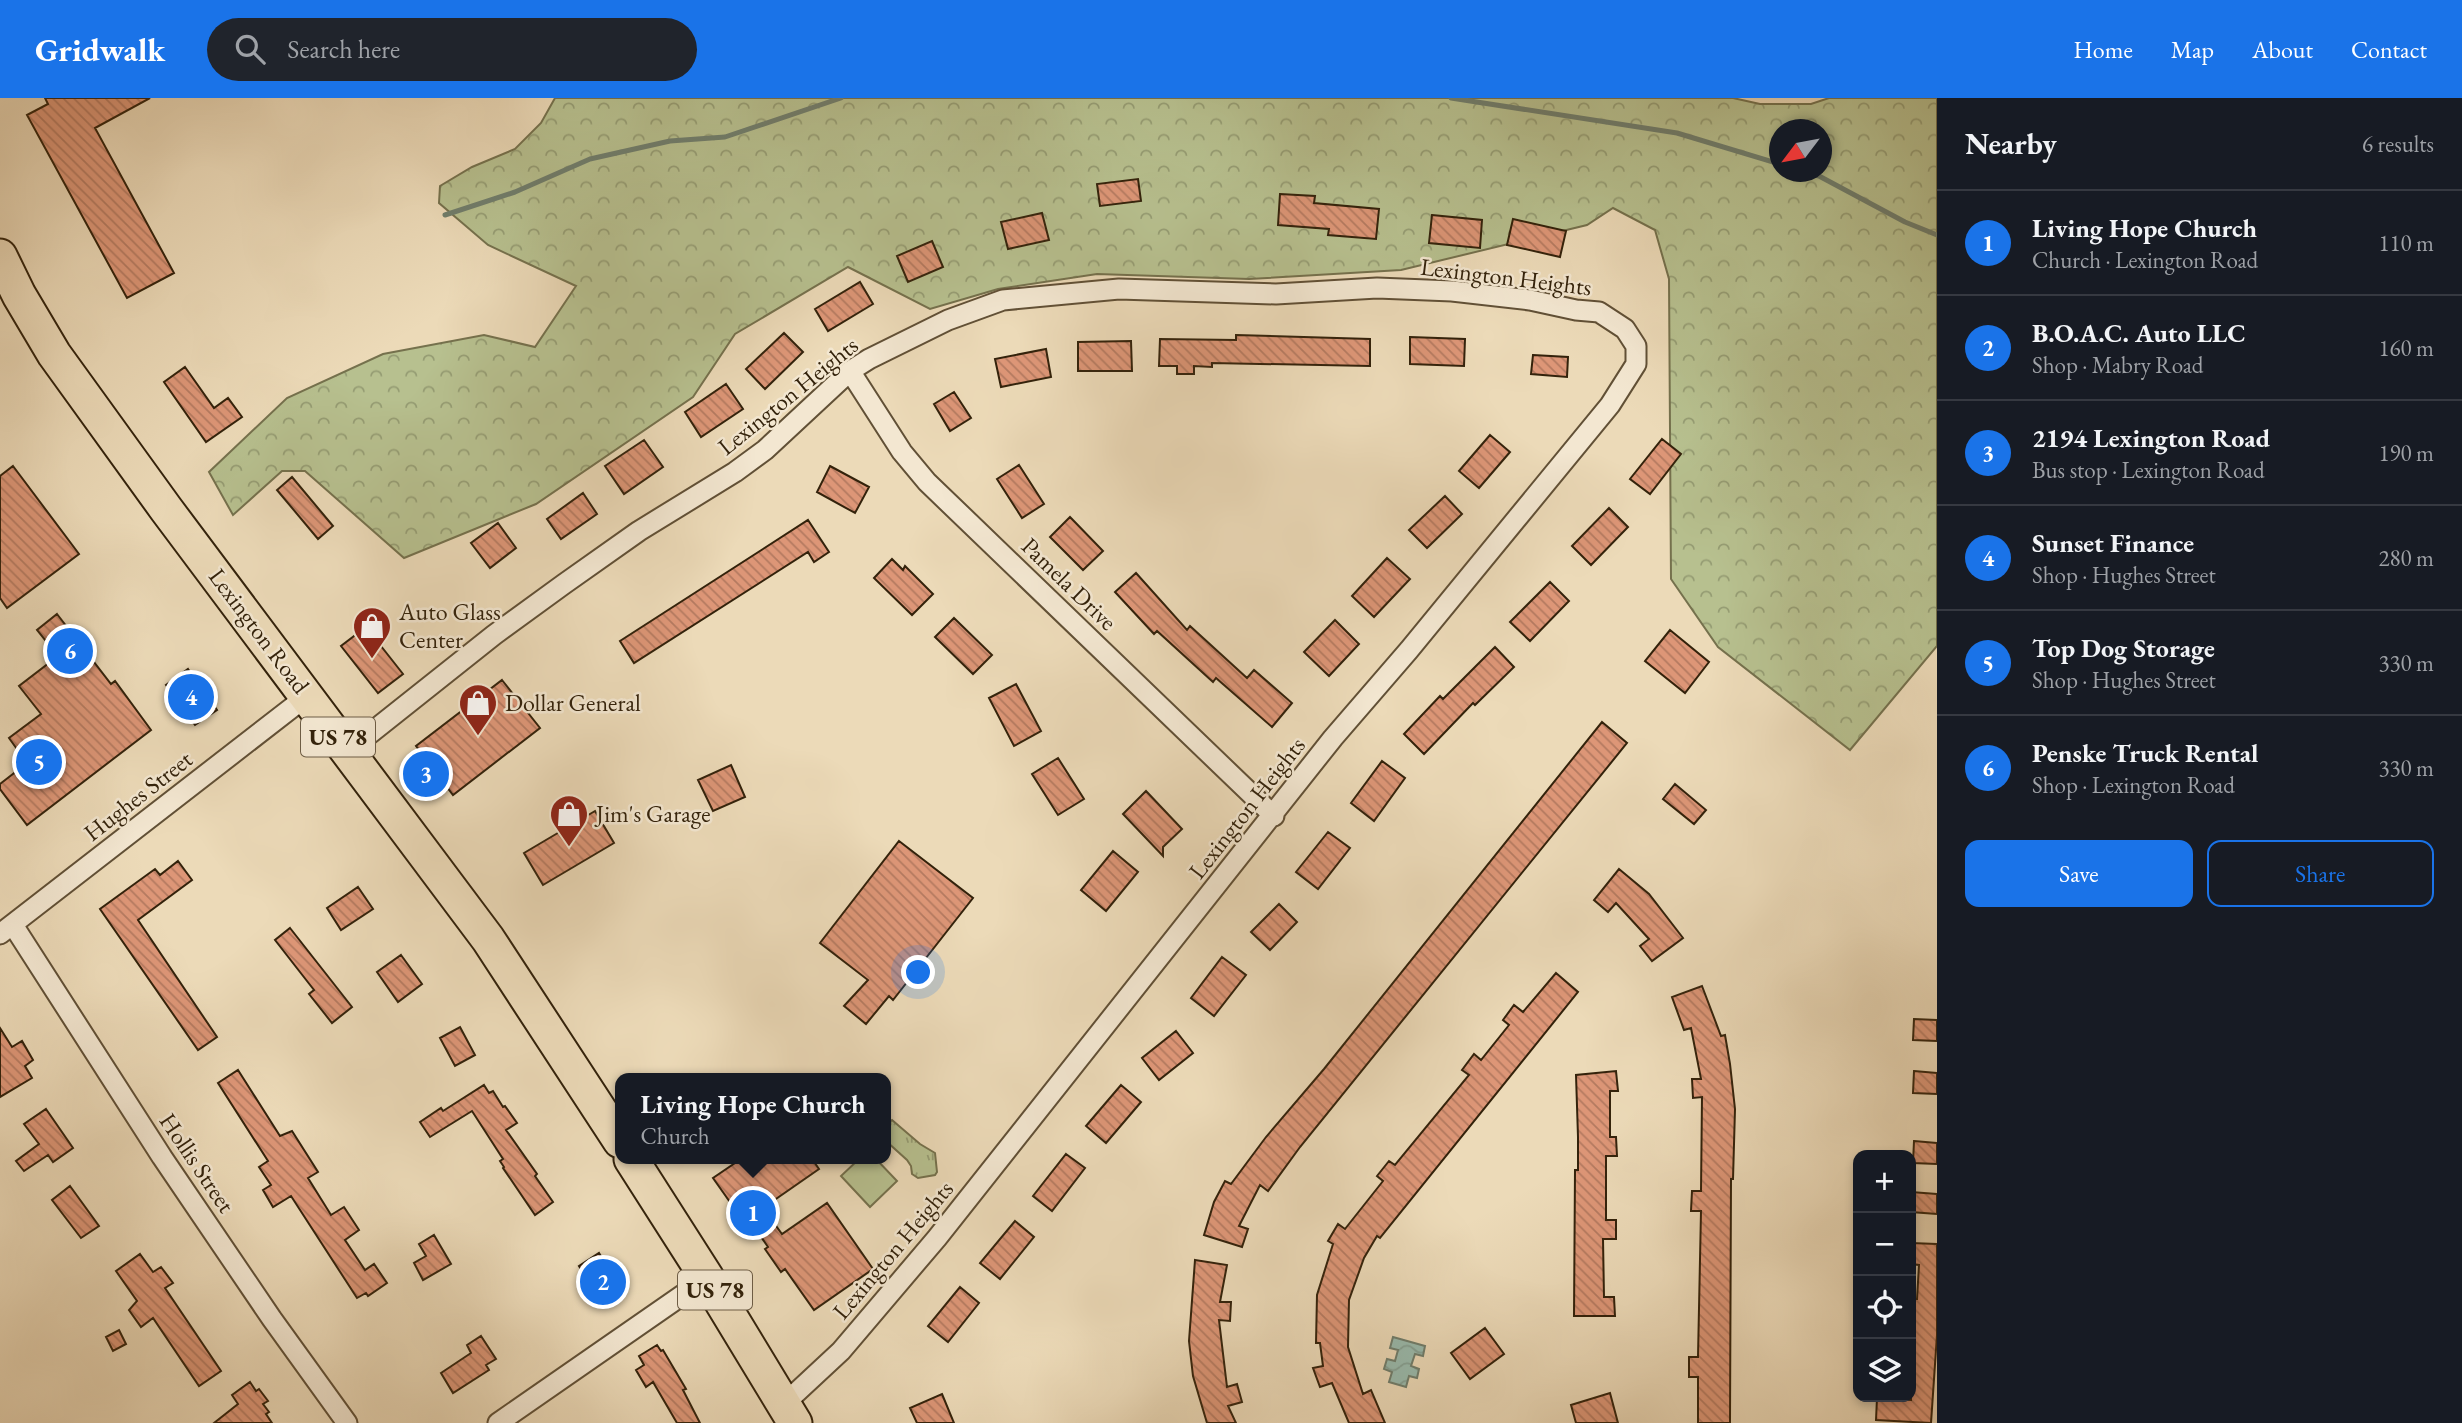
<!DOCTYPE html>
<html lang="en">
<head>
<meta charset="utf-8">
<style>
	:root { --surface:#171b24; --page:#20242c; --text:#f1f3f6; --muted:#9ea1a6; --line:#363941; --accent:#1a73e8 }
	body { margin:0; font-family:"EB Garamond",serif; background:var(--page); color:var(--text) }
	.controls { position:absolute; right:21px; bottom:21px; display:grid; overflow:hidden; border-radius:14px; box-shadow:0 4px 10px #0003 }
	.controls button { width:63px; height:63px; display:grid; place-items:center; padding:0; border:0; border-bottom:2px solid var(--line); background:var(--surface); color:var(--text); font:35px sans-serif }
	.compass { position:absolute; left:1769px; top:21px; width:63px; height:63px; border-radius:50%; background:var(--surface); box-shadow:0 4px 10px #0003; rotate:238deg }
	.you { position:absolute; left:919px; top:875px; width:24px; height:24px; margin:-18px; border:5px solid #fff; border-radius:50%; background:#1a73e8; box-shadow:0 0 0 10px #1a73e833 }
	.badge { display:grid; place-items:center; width:46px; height:46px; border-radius:50%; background:var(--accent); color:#fff; font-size:23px; font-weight:700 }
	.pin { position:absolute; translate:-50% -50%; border:4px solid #fff; box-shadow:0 2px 7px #0006 }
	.popup { position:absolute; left:615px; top:975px; width:276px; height:91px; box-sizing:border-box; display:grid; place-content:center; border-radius:14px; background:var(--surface); filter:drop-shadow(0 2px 5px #0005); font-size:23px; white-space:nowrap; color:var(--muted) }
	.popup b { font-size:26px; color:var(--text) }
	.popup::after { content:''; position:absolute; left:50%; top:100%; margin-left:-14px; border:14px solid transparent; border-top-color:var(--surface) }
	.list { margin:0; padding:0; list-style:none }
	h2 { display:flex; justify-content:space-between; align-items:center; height:91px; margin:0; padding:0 28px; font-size:30px }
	h2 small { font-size:23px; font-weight:400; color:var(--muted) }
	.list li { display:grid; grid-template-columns:46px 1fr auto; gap:21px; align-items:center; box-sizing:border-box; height:105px; padding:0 28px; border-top:2px solid var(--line) }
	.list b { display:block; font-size:26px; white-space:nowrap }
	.list p { margin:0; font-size:23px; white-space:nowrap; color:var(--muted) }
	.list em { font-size:23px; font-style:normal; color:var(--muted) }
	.actions { display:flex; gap:14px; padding:21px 28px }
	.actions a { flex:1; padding:16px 0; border:2px solid var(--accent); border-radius:14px; text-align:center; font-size:24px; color:var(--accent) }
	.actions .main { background:var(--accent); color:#fff }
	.icon { flex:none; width:38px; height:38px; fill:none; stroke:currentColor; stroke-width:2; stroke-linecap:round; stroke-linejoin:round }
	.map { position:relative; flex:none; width:1937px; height:1325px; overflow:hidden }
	header { display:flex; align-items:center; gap:42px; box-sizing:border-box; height:98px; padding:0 35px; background:var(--accent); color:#fff }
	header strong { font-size:33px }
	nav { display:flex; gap:38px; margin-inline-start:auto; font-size:24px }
	.search { width:490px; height:63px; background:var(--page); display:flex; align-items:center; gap:18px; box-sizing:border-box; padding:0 24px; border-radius:38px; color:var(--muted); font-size:26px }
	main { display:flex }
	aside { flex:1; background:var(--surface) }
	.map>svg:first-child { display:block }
	.grass { fill:#b7c08f; stroke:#75714d; stroke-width:2 }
	.forest { fill:url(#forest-crowns); stroke:#75714d; stroke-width:2; fill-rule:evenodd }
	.park { fill:url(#park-tufts); stroke:#75714d; stroke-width:2 }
	.water { fill:url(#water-waves); stroke:#707e6d; stroke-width:2 }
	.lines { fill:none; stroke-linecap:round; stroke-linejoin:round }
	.stream { stroke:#707e6d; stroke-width:5 }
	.building { fill:url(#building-back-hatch); stroke:#33220b; stroke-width:2 }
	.minor-casing { stroke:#615036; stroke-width:23 }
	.trunk-casing { stroke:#33220b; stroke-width:37 }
	.minor { stroke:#f3e7d1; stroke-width:19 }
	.trunk { stroke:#ecdab8; stroke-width:33 }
	.labels { text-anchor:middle; stroke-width:5; stroke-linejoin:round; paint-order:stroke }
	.shield { fill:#f3e7d1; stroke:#6d5d46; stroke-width:2 }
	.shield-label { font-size:23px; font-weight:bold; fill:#33220b }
	.street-label { font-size:24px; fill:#33220b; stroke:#f3e7d1 }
	.poi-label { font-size:24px; fill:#33220b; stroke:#f3e7d1; text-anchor:start }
</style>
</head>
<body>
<header>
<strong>Gridwalk</strong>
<div class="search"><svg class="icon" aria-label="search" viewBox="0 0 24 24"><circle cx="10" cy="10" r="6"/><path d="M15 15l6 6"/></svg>Search here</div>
<nav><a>Home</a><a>Map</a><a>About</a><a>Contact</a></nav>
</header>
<main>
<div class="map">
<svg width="1937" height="1325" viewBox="0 0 1937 1325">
	<defs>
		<pattern id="forest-crowns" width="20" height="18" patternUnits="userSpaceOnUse" patternTransform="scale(1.75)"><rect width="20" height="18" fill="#b7c08f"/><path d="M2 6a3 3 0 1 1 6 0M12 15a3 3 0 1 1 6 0" fill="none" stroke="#959c73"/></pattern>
		<pattern id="park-tufts" width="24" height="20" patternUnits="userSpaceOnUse" patternTransform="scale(1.75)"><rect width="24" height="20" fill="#b7c08f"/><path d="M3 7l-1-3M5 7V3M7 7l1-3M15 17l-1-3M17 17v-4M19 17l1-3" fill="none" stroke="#959c73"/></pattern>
		<pattern id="water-waves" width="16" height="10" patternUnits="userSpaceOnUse" patternTransform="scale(1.75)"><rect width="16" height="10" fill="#99bbae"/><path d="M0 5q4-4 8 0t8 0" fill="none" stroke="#84a094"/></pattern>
		<pattern id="building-back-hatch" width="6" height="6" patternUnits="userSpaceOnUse" patternTransform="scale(1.75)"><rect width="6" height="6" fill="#dd9677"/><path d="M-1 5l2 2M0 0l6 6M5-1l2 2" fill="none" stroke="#b47a60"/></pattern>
	</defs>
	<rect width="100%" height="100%" fill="#ecdab8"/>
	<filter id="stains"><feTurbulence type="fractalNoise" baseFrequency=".00286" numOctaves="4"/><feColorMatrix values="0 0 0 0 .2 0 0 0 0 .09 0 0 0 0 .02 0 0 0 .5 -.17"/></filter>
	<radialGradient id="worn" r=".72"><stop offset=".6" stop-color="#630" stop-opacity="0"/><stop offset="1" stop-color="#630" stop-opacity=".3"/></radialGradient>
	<path class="grass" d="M 859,1061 L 876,1061 L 897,1083 L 870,1109 L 841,1078 Z"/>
	<path class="forest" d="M 555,0 L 1733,0 L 1760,6 L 1811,6 L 1829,0 L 1937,0 L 1937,548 L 1850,652 L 1718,549 L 1671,481 L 1669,181 L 1655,132 L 1613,110 L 1587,127 L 1401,172 L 1249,181 L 1097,176 L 998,191 L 930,211 L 848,169 L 735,236 L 693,299 L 536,406 L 404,460 L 305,373 L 282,373 L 233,417 L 209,374 L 287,300 L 383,256 L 484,237 L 535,249 L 576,188 L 488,147 L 439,105 L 440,88 L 472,69 L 515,51 L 541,25 ZM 1780,32 L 1822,32 L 1822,74 L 1780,74 Z"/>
	<path class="park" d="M 892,1022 L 920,1046 L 935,1055 L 937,1074 L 935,1077 L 918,1080 L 912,1076 L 911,1068 L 907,1062 L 886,1043 L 886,1027 Z"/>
	<path class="water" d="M 1393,1239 L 1425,1248 L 1423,1258 L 1415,1256 L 1411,1268 L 1419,1271 L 1417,1280 L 1409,1278 L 1406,1289 L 1389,1284 L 1392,1274 L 1384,1271 L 1387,1261 L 1395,1263 L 1398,1252 L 1390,1250 Z"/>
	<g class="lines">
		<path class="stream" d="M 1451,0 L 1677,35 L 1780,66
			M 1804,74 L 1819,78 L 1905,124 L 1937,137
			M 445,117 L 515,94 L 590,61 L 670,43 L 725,39 L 841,0"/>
	</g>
	<path class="building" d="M 45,0 L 150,0 L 95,30 L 174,175 L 127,200 L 27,17 L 48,6 Z
		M 1138,81 L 1141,103 L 1100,108 L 1097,86 Z
		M 1280,96 L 1315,98 L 1314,105 L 1379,111 L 1376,141 L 1328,137 L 1329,131 L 1278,127 Z
		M 1042,115 L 1049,142 L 1008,151 L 1001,124 Z
		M 1432,117 L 1482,122 L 1480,150 L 1429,145 Z
		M 1513,121 L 1566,133 L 1560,159 L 1507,147 Z
		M 932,143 L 943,169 L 908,184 L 897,158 Z
		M 860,184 L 873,206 L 828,233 L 815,211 Z
		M 784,235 L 803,254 L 765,291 L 746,271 Z
		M 1236,237 L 1370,241 L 1370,268 L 1212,265 L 1212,269 L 1194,268 L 1194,276 L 1177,276 L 1177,268 L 1159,268 L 1160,241 L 1236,242 Z
		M 1410,239 L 1465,241 L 1464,268 L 1410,266 Z
		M 1131,243 L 1132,273 L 1078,273 L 1078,244 Z
		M 1046,251 L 1051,279 L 1001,289 L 995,261 Z
		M 1533,257 L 1568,259 L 1567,279 L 1531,276 Z
		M 185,269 L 214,310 L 228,300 L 242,319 L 206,344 L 164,284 Z
		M 726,286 L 743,311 L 701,339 L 685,314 Z
		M 954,294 L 971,320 L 950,333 L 934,306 Z
		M 1490,337 L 1510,354 L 1479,390 L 1459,373 Z
		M 1662,341 L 1681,356 L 1650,396 L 1630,381 Z
		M 644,342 L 663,369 L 624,396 L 605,368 Z
		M 1019,367 L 1044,406 L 1022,420 L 997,381 Z
		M 13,368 L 79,456 L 7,510 L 0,500 L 0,378 Z
		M 830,368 L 869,389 L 855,415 L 817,394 Z
		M 292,379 L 333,428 L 318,441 L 277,392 Z
		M 583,395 L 597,416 L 561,441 L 547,421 Z
		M 1445,398 L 1462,416 L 1427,450 L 1409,432 Z
		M 1609,410 L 1628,429 L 1591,467 L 1572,448 Z
		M 1070,419 L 1103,453 L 1083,472 L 1050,439 Z
		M 808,422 L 829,454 L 814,464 L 808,454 L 634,565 L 620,543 Z
		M 498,425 L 516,450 L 490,470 L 471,445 Z
		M 1387,460 L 1410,481 L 1374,519 L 1352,498 Z
		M 892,461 L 903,472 L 905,468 L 933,496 L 912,517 L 874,480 Z
		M 1136,475 L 1187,532 L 1190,528 L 1247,580 L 1254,572 L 1292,605 L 1272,629 L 1216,580 L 1213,584 L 1157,533 L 1154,536 L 1115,494 Z
		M 1550,484 L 1569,503 L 1530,543 L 1510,524 Z
		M 57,516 L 111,586 L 115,583 L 151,632 L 27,727 L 0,691 L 0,686 L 27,665 L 9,640 L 41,616 L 19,588 L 58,558 L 37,532 Z
		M 954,520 L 992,557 L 973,576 L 935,539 Z
		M 1335,522 L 1359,546 L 1329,578 L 1304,554 Z
		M 366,529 L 403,576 L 378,595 L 341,548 Z
		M 1670,532 L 1709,564 L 1685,595 L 1645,563 Z
		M 1495,549 L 1514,569 L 1475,607 L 1473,605 L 1424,656 L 1404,636 L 1440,598 L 1443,601 Z
		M 188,571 L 217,612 L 195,627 L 166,587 Z
		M 502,582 L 540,630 L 453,697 L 416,648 Z
		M 1016,586 L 1041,633 L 1014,648 L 989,600 Z
		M 1602,624 L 1627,645 L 1300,1049 L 1268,1093 L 1260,1087 L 1239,1128 L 1248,1131 L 1242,1149 L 1204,1137 L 1214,1104 L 1225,1083 L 1231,1086 L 1266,1039 L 1324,971 Z
		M 1058,660 L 1084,701 L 1058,717 L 1032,676 Z
		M 1382,663 L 1405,680 L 1374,723 L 1351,705 Z
		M 731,667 L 745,699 L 713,713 L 698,682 Z
		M 1675,686 L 1706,712 L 1694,726 L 1663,701 Z
		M 1146,693 L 1182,731 L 1163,749 L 1163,758 L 1123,716 Z
		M 595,713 L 614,745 L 543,787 L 524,755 Z
		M 1328,734 L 1350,750 L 1318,791 L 1296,774 Z
		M 899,743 L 973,800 L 893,902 L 889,898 L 866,926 L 844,908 L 868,882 L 820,845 Z
		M 1113,753 L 1138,774 L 1106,813 L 1081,792 Z
		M 178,763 L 192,782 L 138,822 L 217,939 L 198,952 L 100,811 L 155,771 L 160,777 Z
		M 1619,771 L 1649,796 L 1683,840 L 1652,863 L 1640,848 L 1649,841 L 1616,805 L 1608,814 L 1594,802 Z
		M 358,789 L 373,811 L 341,832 L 327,810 Z
		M 1279,806 L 1297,824 L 1270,852 L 1251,834 Z
		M 290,830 L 352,909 L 332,925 L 309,896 L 314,892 L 275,842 Z
		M 401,857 L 422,886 L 398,904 L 377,874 Z
		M 1222,859 L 1246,877 L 1214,918 L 1191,900 Z
		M 1556,875 L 1578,894 L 1380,1140 L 1377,1138 L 1364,1160 L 1349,1202 L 1348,1249 L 1363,1296 L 1371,1292 L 1385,1325 L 1349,1325 L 1332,1285 L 1320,1289 L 1313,1270 L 1323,1268 L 1320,1245 L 1316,1245 L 1317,1197 L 1333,1146 L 1328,1143 L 1338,1126 L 1345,1131 L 1383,1083 L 1377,1078 L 1389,1063 L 1395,1067 L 1469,977 L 1462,972 L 1474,956 L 1481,962 L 1509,927 L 1503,922 L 1514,907 L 1523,914 Z
		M 1702,888 L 1721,938 L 1725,937 L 1730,966 L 1735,1011 L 1733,1081 L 1731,1081 L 1730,1325 L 1698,1325 L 1698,1279 L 1689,1279 L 1689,1259 L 1698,1259 L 1701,1113 L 1691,1113 L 1692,1093 L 1701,1093 L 1702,999 L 1693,1000 L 1692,981 L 1701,981 L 1691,930 L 1684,932 L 1672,899 Z
		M 1914,921 L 1937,922 L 1937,943 L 1913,942 Z
		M 460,929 L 475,957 L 455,968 L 440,940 Z
		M 0,930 L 12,949 L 22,943 L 33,962 L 25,968 L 32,980 L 0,999 Z
		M 1176,933 L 1193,955 L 1159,982 L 1142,960 Z
		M 238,972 L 280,1038 L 292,1033 L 318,1074 L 308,1080 L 331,1117 L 344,1109 L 359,1132 L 345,1142 L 365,1172 L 374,1166 L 387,1185 L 368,1198 L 366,1195 L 357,1200 L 291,1098 L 273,1109 L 263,1092 L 271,1087 L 259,1069 L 268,1063 L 218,985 Z
		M 1616,973 L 1618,993 L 1610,993 L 1610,1039 L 1616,1039 L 1617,1058 L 1606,1058 L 1606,1122 L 1616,1122 L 1616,1141 L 1603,1141 L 1604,1199 L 1614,1199 L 1615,1218 L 1574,1218 L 1575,1072 L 1578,1072 L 1578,1039 L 1576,977 Z
		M 1914,973 L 1937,975 L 1937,996 L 1913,995 Z
		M 484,987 L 489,995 L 493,993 L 503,1009 L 505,1008 L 517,1025 L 506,1032 L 537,1076 L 535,1078 L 553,1104 L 535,1117 L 503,1070 L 504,1069 L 500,1063 L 503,1061 L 472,1013 L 430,1039 L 420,1024 L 441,1010 L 443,1013 Z
		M 1121,987 L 1141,1004 L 1106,1045 L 1086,1028 Z
		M 46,1011 L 73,1050 L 53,1064 L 48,1057 L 24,1073 L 16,1063 L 39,1046 L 24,1026 Z
		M 1914,1043 L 1937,1045 L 1937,1066 L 1913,1065 Z
		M 1066,1056 L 1085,1070 L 1052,1113 L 1033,1098 Z
		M 741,1061 L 812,1061 L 819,1071 L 763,1110 L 782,1136 L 827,1105 L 873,1171 L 814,1212 L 785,1171 L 781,1174 L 765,1151 L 768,1149 L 749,1121 L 744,1124 L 713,1080 Z
		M 70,1088 L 99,1128 L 81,1140 L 52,1102 Z
		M 1911,1094 L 1937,1096 L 1937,1116 L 1911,1114 Z
		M 1015,1123 L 1034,1139 L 1000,1181 L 980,1165 Z
		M 434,1137 L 451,1166 L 423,1182 L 414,1165 L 426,1158 L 419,1146 Z
		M 1911,1145 L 1937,1146 L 1937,1237 L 1931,1325 L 1876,1322 L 1877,1300 L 1911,1302 L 1911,1201 L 1917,1201 L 1919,1167 L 1911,1166 Z
		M 599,1155 L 623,1194 L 604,1206 L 579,1168 Z
		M 140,1156 L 153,1174 L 161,1169 L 173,1185 L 165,1190 L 221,1273 L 199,1288 L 153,1220 L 141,1229 L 129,1212 L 137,1203 L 116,1173 Z
		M 1195,1162 L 1227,1167 L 1220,1204 L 1231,1204 L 1230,1223 L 1219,1222 L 1227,1289 L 1237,1286 L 1242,1304 L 1228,1308 L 1236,1325 L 1207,1325 L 1193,1278 L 1189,1243 Z
		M 960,1189 L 979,1205 L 948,1244 L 928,1228 Z
		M 1485,1230 L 1504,1256 L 1470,1281 L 1451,1255 Z
		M 119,1232 L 126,1246 L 113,1253 L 106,1239 Z
		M 481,1238 L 496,1261 L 486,1267 L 489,1272 L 453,1295 L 441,1275 L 471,1255 L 467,1247 Z
		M 657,1247 L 661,1253 L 663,1252 L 686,1291 L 683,1292 L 700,1325 L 677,1325 L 653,1284 L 646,1289 L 636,1272 L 644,1267 L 639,1258 Z
		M 250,1284 L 256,1293 L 259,1291 L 268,1303 L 263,1306 L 269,1314 L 266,1316 L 272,1325 L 214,1325 L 238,1306 L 232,1297 Z
		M 1610,1295 L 1618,1325 L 1576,1325 L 1571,1307 Z
		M 942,1296 L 954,1325 L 917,1325 L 910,1310 Z"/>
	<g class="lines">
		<defs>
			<path id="minor" d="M 850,273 L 902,354 L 927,384 L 1274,718
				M 348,653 L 494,537 L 564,486 L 639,433 L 735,374 L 765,352 L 850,273 L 869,261 L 948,222 L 1003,202 L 1119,191 L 1276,196 L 1377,190 L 1452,193 L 1530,202 L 1576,212 L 1599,214 L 1625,231 L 1636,248 L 1636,266 L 1610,307 L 1409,552 L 1333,640 L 937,1140 L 841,1253 L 784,1306
				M 13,827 L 162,1059 L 272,1221 L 347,1325
				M 0,836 L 307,598
				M 498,1325 L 707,1180"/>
			<path id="trunk" d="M 0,158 L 19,197 L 54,256 L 166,411 L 488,841 L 620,1043
				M 631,1061 L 707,1180 L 795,1325"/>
		</defs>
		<use href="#minor" class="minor-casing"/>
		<use href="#trunk" class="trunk-casing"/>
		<use href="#minor" class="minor"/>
		<use href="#trunk" class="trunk"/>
	</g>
	<defs>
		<symbol id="shop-pin" viewBox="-11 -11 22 30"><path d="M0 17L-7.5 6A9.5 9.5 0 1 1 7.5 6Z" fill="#8f2418" stroke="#f3e7d1"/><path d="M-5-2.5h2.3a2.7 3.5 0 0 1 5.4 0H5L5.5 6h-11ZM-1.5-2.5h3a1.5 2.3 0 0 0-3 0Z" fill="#fff"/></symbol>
	</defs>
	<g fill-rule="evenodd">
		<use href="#shop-pin" x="350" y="506" width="44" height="60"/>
		<use href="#shop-pin" x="456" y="583" width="44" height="60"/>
		<use href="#shop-pin" x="547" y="694" width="44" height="60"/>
	</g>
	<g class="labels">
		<g class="shield">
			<rect x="301" y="619.5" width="74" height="39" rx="5"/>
			<rect x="678" y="1172.5" width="74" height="39" rx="5"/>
		</g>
		<g class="shield-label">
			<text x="338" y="647">US 78</text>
			<text x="715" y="1200">US 78</text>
		</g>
		<g class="street-label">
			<text transform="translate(1506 179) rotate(7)" y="8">Lexington Heights</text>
			<text transform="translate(788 298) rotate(-39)" y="8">Lexington Heights</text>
			<text transform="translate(1069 486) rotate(44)" y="8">Pamela Drive</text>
			<text transform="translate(259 533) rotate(53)" y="8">Lexington Road</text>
			<text transform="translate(138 698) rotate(-38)" y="8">Hughes Street</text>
			<text transform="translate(1247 710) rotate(-52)" y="8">Lexington Heights</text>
			<text transform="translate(197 1065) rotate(56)" y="8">Hollis Street</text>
			<text transform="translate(893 1152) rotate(-50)" y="8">Lexington Heights</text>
		</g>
		<g class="poi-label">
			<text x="399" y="522">Auto Glass<tspan x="399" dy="28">Center</tspan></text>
			<text x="505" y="613">Dollar General</text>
			<text x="596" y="724">Jim's Garage</text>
		</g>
	</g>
	<rect width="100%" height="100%" filter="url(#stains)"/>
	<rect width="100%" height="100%" fill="url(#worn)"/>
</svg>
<div class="controls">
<button>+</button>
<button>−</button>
<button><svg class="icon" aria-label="locate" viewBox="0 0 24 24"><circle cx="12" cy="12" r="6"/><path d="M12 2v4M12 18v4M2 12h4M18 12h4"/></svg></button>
<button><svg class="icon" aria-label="layers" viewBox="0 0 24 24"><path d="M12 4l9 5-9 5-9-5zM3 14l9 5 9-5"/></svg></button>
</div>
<svg class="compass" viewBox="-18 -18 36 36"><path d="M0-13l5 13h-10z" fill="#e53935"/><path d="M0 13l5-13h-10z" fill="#9ea1a6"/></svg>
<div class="you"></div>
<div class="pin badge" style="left:753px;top:1115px">1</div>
<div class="popup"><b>Living Hope Church</b>Church</div>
<div class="pin badge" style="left:603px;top:1184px">2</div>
<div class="pin badge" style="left:426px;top:676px">3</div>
<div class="pin badge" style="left:191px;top:599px">4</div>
<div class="pin badge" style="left:39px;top:664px">5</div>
<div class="pin badge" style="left:70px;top:553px">6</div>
</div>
<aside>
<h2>Nearby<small>6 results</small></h2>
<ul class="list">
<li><span class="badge">1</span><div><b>Living Hope Church</b><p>Church · Lexington Road</p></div><em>110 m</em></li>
<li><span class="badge">2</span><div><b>B.O.A.C. Auto LLC</b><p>Shop · Mabry Road</p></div><em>160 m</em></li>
<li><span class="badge">3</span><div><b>2194 Lexington Road</b><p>Bus stop · Lexington Road</p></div><em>190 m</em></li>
<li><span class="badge">4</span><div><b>Sunset Finance</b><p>Shop · Hughes Street</p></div><em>280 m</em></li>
<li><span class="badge">5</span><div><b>Top Dog Storage</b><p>Shop · Hughes Street</p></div><em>330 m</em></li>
<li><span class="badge">6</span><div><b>Penske Truck Rental</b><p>Shop · Lexington Road</p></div><em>330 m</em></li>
</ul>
<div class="actions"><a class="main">Save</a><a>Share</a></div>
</aside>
</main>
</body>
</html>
